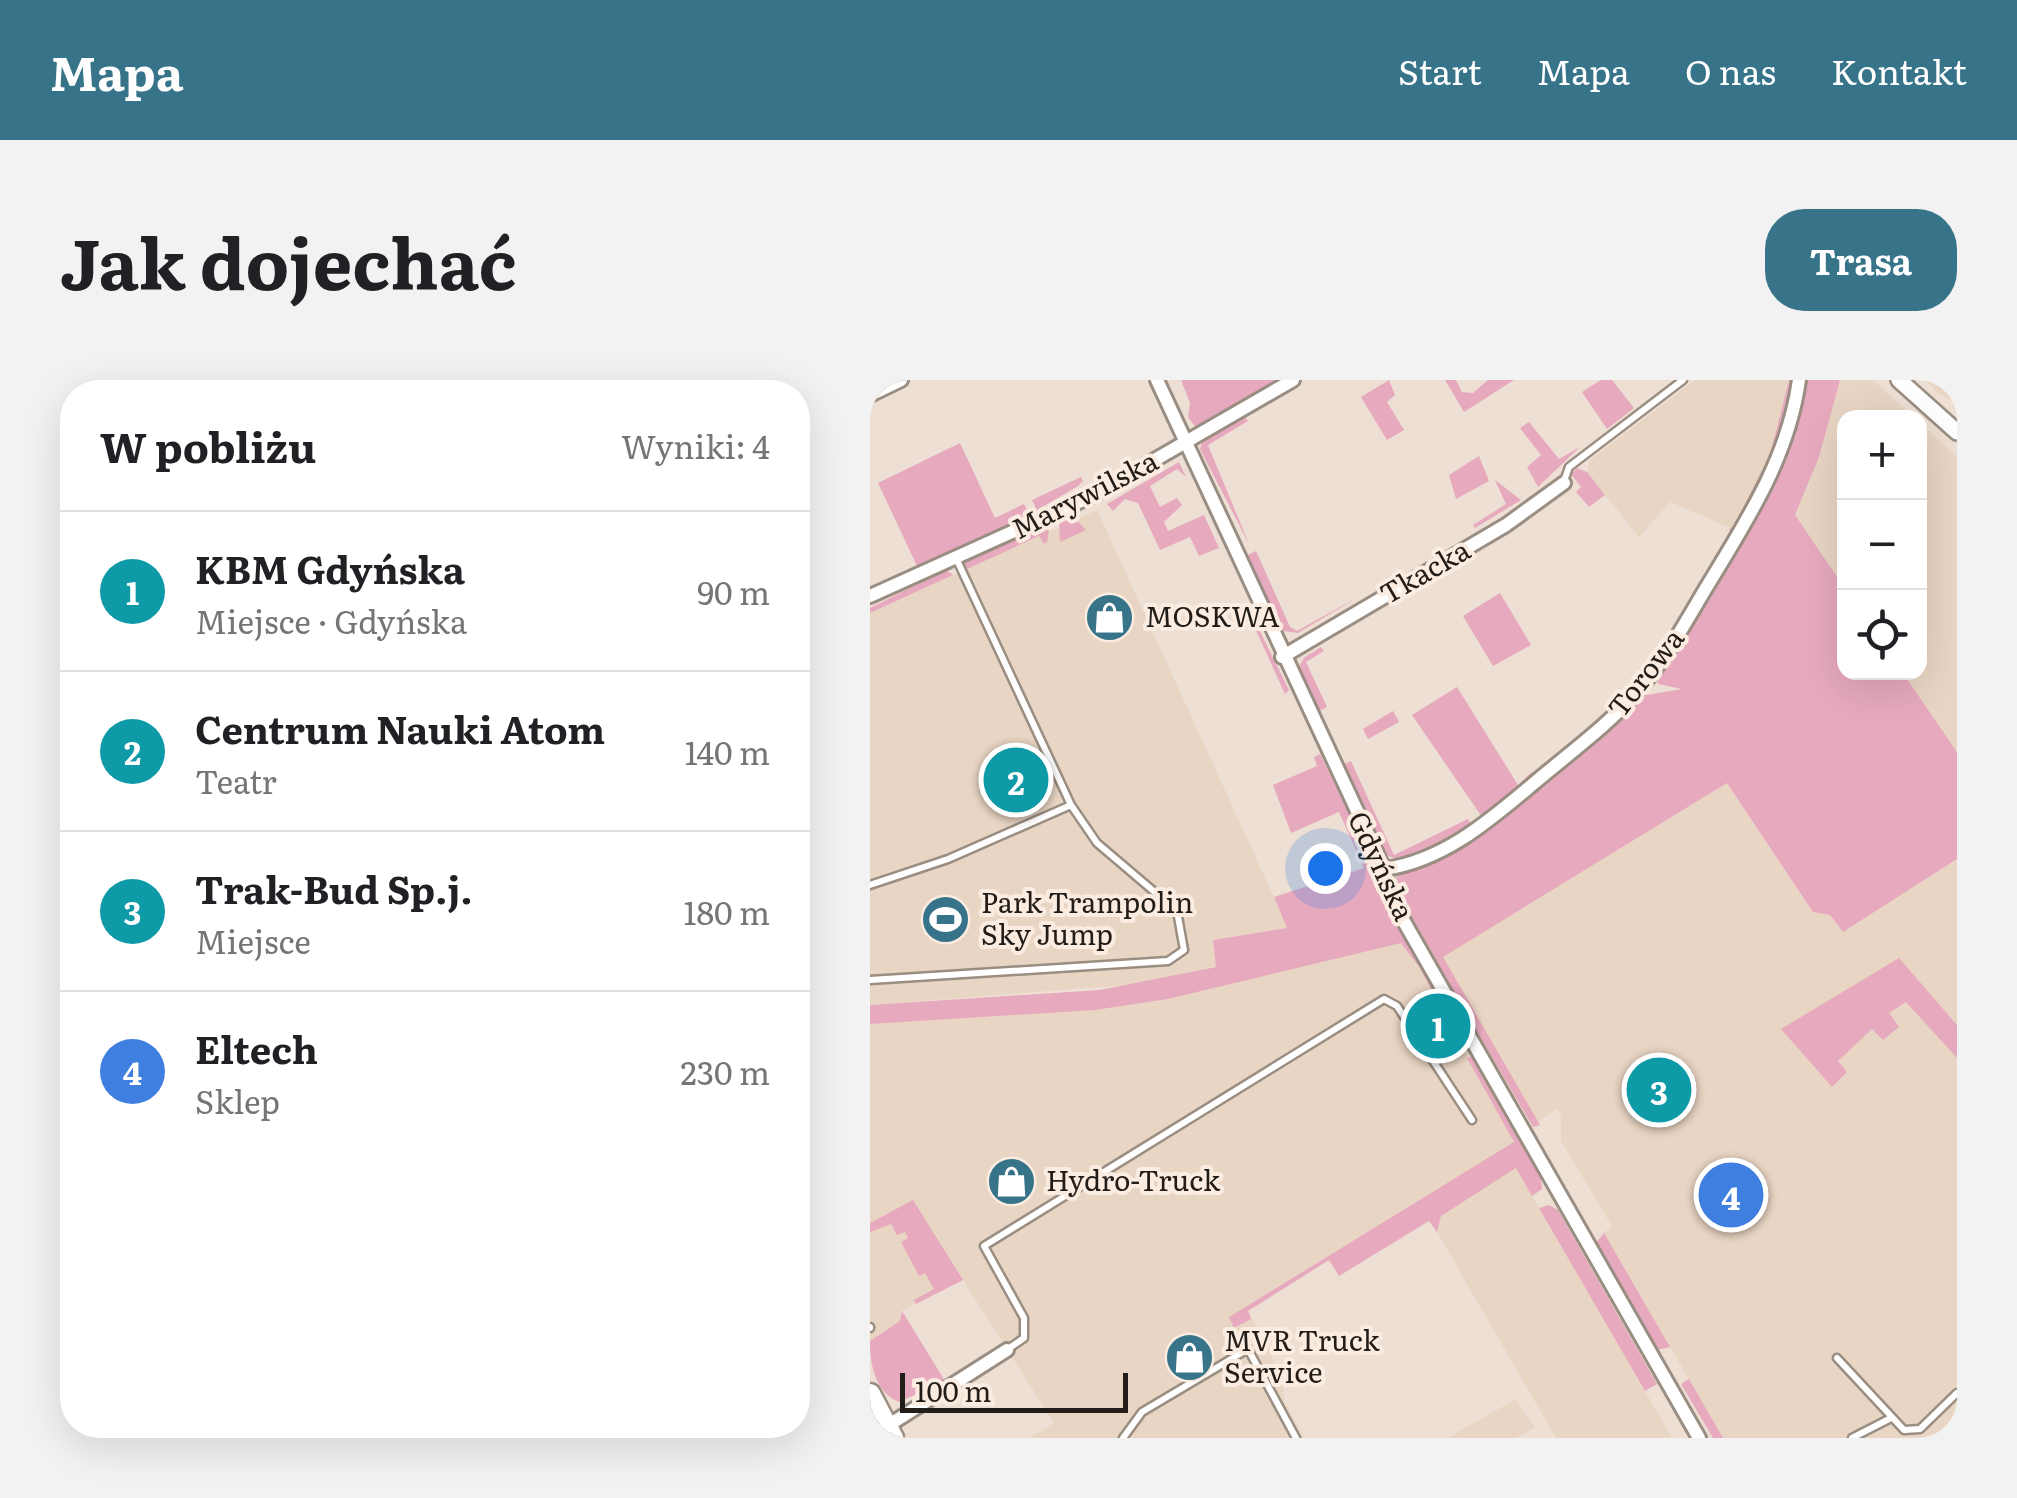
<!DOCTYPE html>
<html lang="pl">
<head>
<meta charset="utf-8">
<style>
	:root { --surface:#fff; --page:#f2f2f2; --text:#202124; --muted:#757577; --line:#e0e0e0; --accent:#37748a }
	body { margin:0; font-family:Literata,serif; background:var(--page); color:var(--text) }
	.controls { position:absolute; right:30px; top:30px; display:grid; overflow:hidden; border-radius:20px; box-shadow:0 10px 40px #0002 }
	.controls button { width:90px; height:90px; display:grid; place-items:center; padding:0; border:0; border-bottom:2px solid var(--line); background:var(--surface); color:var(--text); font:50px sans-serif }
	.scale { position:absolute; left:30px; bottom:25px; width:228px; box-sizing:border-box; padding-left:10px; border:5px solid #221d18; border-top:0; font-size:28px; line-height:35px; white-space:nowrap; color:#221d18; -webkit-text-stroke:8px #faece0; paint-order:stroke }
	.you { position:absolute; left:455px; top:488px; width:35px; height:35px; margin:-25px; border:8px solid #fff; border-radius:50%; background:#1a73e8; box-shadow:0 0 0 15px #1a73e833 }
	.badge { display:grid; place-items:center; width:65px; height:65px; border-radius:50%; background:var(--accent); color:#fff; font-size:32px; font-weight:700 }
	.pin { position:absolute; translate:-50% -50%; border:5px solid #fff; box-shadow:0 2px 10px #0006 }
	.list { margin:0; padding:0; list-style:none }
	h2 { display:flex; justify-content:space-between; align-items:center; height:130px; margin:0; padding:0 40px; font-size:42px }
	h2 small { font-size:32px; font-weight:400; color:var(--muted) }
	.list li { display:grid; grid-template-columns:65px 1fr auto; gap:30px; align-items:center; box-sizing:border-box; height:160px; padding:0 40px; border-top:2px solid var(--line) }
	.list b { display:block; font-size:38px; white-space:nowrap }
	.list p { margin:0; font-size:32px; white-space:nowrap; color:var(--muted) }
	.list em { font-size:32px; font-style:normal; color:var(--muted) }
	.icon { flex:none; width:55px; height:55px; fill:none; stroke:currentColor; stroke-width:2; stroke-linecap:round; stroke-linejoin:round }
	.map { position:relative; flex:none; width:1087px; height:1058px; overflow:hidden; border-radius:40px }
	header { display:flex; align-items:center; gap:60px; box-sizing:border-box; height:140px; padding:0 50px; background:var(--accent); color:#fff }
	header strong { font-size:48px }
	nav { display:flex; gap:55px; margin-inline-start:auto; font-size:35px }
	.intro { display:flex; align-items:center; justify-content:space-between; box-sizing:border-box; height:240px; padding:0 60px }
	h1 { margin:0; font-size:70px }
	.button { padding:25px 45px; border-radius:40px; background:var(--accent); color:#fff; font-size:35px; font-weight:700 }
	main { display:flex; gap:60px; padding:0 60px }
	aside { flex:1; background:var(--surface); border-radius:40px; box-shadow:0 10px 40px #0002 }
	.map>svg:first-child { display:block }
	.built { fill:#e9d5c3 }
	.green { fill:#e7a9bd }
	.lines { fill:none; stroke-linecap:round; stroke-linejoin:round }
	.service-casing { stroke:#9a8d81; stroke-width:11 }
	.minor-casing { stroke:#9a8d81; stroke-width:18 }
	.tertiary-casing { stroke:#9a8d81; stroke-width:20 }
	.primary-casing { stroke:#9a8d81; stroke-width:25 }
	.service { stroke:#fff; stroke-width:6 }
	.minor { stroke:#fff; stroke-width:12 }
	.tertiary { stroke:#fff; stroke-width:15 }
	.primary { stroke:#fff; stroke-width:20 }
	.labels { text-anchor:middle; stroke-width:8; stroke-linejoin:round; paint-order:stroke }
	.street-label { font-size:28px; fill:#221d18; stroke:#faece0 }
	.poi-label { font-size:28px; fill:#221d18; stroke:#faece0; text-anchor:start }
</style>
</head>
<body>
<header>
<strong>Mapa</strong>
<nav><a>Start</a><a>Mapa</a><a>O nas</a><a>Kontakt</a></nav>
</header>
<div class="intro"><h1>Jak dojechać</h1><a class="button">Trasa</a></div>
<main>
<aside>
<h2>W pobliżu<small>Wyniki: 4</small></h2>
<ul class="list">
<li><span class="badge" style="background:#0f9aa8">1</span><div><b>KBM Gdyńska</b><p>Miejsce · Gdyńska</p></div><em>90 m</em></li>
<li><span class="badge" style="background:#0f9aa8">2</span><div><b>Centrum Nauki Atom</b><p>Teatr</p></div><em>140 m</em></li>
<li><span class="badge" style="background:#0f9aa8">3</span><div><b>Trak-Bud Sp.j.</b><p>Miejsce</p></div><em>180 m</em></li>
<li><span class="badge" style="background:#3f7fe0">4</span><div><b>Eltech</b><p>Sklep</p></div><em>230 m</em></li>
</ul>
</aside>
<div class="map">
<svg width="1087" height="1058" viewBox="0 0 1087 1058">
	<rect width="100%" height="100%" fill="#eddfd3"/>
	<path class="built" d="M 825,0 L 919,0 L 900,75 L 863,149 L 800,122 L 769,157 L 717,92 L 720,80 Z
		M 970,0 L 1003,0 L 1044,37 L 974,38 L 974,207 L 925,135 L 949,77 Z
		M 1055,0 L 1087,0 L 1087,23 L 1069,14 Z
		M 1050,43 L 1087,77 L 1087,372 L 1033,293 L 1050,292 Z
		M 227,130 L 418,548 L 344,560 L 347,586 L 267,604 L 0,625 L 0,233 Z
		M 857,403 L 943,532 L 960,535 L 973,552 L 1087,479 L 1087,1058 L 853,1058 L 734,853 L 742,846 L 691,761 L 691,735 L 686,729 L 668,742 L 572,577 Z
		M 532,562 L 551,589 L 645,762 L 376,926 L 413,999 L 414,1021 L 435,1058 L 160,1058 L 184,1043 L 93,900 L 32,930 L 30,941 L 0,961 L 0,644 L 225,630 L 298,619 Z
		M 646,788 L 802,1058 L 686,1058 L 567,852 L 571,836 Z
		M 645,1020 L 665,1047 L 646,1058 L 577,1058 Z"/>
	<path class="green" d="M 311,0 L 410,0 L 327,49 L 318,37 L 320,23 Z
		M 519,0 L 525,15 L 517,22 L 534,50 L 517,60 L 491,17 Z
		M 575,0 L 586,0 L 592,12 L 603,13 L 618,0 L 644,0 L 594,32 Z
		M 731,0 L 742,0 L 764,28 L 737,49 L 712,12 Z
		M 919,0 L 923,0 C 912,55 891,102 864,151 L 858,149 L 863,148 L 900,75 Z
		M 936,0 L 970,0 L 949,77 L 925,135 L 974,207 L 974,292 L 1033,293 L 1087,372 L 1087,479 L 973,552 L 960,535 L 943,532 L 857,403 L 573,577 L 670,745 L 663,747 L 531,523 L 525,505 L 528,492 L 567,481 L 602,459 L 724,362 L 771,316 L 812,309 L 788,304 L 787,294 C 846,203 916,108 936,0 Z
		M 374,36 L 378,41 L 338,65 L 379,164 L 330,69 L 333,60 Z
		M 659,42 L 689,79 L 710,67 L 668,107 L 657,87 L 671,75 L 650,48 Z
		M 90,63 L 125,138 L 154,124 L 160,136 L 47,186 L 8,103 Z
		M 609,76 L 619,101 L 586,119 L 579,95 Z
		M 309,82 L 316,97 L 307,89 L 280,106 L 290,127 L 307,118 L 312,125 L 294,142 L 298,151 L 334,135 L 349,168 L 329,176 L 320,157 L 290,170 L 268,123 L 255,119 L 243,131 L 237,124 Z
		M 707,88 L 717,92 L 735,115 L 719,127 L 706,112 L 711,107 L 701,94 Z
		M 211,97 L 213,101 L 208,106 L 167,130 L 162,120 Z
		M 625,100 L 651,120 L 605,148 L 603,145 L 636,124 Z
		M 204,137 L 216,150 L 190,162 L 189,138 Z
		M 174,145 L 179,151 L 177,162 L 174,164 L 169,156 L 97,189 L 93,181 Z
		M 386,171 L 420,247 L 427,251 L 488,217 L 428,253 L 407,250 L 374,177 Z
		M 76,190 L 83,195 L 0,233 L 0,228 Z
		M 630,213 L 661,265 L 623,286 L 593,236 Z
		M 379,229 L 419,310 L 415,314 L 377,231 Z
		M 451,267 L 454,271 L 436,282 L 457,327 L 445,333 L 426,291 L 435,277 Z
		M 587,307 L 648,405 L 662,392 L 666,396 L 612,437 L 542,335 Z
		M 523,331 L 529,342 L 498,359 L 493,349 Z
		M 450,374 L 500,477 L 514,522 L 590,652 L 585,656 L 550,588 L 531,563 L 298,619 L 225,630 L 0,644 L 0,625 L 230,610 L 346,587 L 343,560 L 417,548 L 404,517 L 494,488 L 469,432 L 421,453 L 403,405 L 447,386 L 444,377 Z
		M 481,381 L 524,475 L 598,439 L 601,445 C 577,462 541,491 512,473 L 471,386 Z
		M 1029,578 L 1087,645 L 1087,678 L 1036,622 L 1019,633 L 1029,647 L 1013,660 L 1002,649 L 968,681 L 977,692 L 962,707 L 911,649 Z
		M 603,676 L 671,798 L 672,809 L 662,816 L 646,788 L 571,836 L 567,852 L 559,841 L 469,896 L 459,880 L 378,931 L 381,939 L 364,948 L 359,937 L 644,762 L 597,678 Z
		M 43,820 L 93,900 L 46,924 L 44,920 L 64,909 L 55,893 L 49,896 L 31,862 L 38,858 L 35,852 L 27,855 L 21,844 L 0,852 L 0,843 Z
		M 679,825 L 688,830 L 787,1004 L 775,1011 L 669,828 Z
		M 734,853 L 800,967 L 787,970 L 725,864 Z
		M 32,931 L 75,1001 L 29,1022 C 5,1012 0,985 0,961 L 30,941 Z
		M 819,999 L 853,1058 L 843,1058 L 811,1004 Z"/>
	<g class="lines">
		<defs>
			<path id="service" d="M 694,101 L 699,87 L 813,0
				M 0,505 L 78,479 L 201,425
				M 0,600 L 298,581 L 314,570 L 307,531 L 227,463 L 201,425 L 86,178
				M 563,680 L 600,658
				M 0,947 L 0,948
				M 138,969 L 154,958 L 154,938 L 114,866 L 514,619 L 527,626 L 602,740
				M 967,978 L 1034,1050 L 1050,1049 L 1087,1013
				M 253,1058 L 272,1032 L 378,969 L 426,1058
				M 982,1058 L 1021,1038"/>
			<path id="minor" d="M 287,0 L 514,489 L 524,524 L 829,1058
				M 0,15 L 31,0
				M 0,216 L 224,115 L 423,0
				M 412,277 L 636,145 L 694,103
				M 514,489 C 573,481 619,441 663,404 C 698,374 735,348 766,313 C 792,284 813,247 833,213 C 874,145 918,80 929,0
				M 0,1057 L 137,970"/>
			<path id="tertiary" d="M 1029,0 L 1087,52"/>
			<path id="primary" d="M 0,1014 L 23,1058"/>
		</defs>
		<use href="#service" class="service-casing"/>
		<use href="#minor" class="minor-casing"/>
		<use href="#tertiary" class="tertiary-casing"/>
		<use href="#primary" class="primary-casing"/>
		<use href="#service" class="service"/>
		<use href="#minor" class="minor"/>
		<use href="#tertiary" class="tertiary"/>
		<use href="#primary" class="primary"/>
	</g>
	<defs>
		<symbol id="shop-disc" viewBox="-11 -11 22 22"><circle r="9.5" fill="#37748a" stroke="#faece0"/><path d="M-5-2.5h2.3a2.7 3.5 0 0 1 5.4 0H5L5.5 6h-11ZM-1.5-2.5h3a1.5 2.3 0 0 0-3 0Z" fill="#fff"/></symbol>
		<symbol id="stadium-disc" viewBox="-11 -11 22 22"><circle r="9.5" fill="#37748a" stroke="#faece0"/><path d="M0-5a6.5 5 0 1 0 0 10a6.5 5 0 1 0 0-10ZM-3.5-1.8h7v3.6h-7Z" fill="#fff"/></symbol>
	</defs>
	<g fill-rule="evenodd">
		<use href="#shop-disc" x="212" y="210" width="55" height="55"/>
		<use href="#stadium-disc" x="48" y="512" width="55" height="55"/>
		<use href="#shop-disc" x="114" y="774" width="55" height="55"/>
		<use href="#shop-disc" x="292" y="950" width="55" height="55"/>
	</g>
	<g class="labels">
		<g class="street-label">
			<text transform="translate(215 115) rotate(-27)" y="10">Marywilska</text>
			<text transform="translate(555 192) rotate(-30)" y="10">Tkacka</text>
			<text transform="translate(776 293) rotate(-52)" y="10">Torowa</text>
			<text transform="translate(511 486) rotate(65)" y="10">Gdyńska</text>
		</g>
		<g class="poi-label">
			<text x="275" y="247">MOSKWA</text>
			<text x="111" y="533">Park Trampolin<tspan x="111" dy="32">Sky Jump</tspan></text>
			<text x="176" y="811">Hydro-Truck</text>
			<text x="354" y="971">MVR Truck<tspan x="354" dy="32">Service</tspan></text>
		</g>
	</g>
</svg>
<div class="controls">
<button>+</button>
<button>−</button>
<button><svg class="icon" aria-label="locate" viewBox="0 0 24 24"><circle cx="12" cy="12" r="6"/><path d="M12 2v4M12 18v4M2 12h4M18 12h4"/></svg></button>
</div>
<div class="scale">100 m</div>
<div class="you"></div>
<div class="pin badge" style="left:568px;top:646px;background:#0f9aa8">1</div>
<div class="pin badge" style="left:146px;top:400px;background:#0f9aa8">2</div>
<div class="pin badge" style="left:789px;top:710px;background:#0f9aa8">3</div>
<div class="pin badge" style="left:861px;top:815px;background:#3f7fe0">4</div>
</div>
</main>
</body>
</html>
